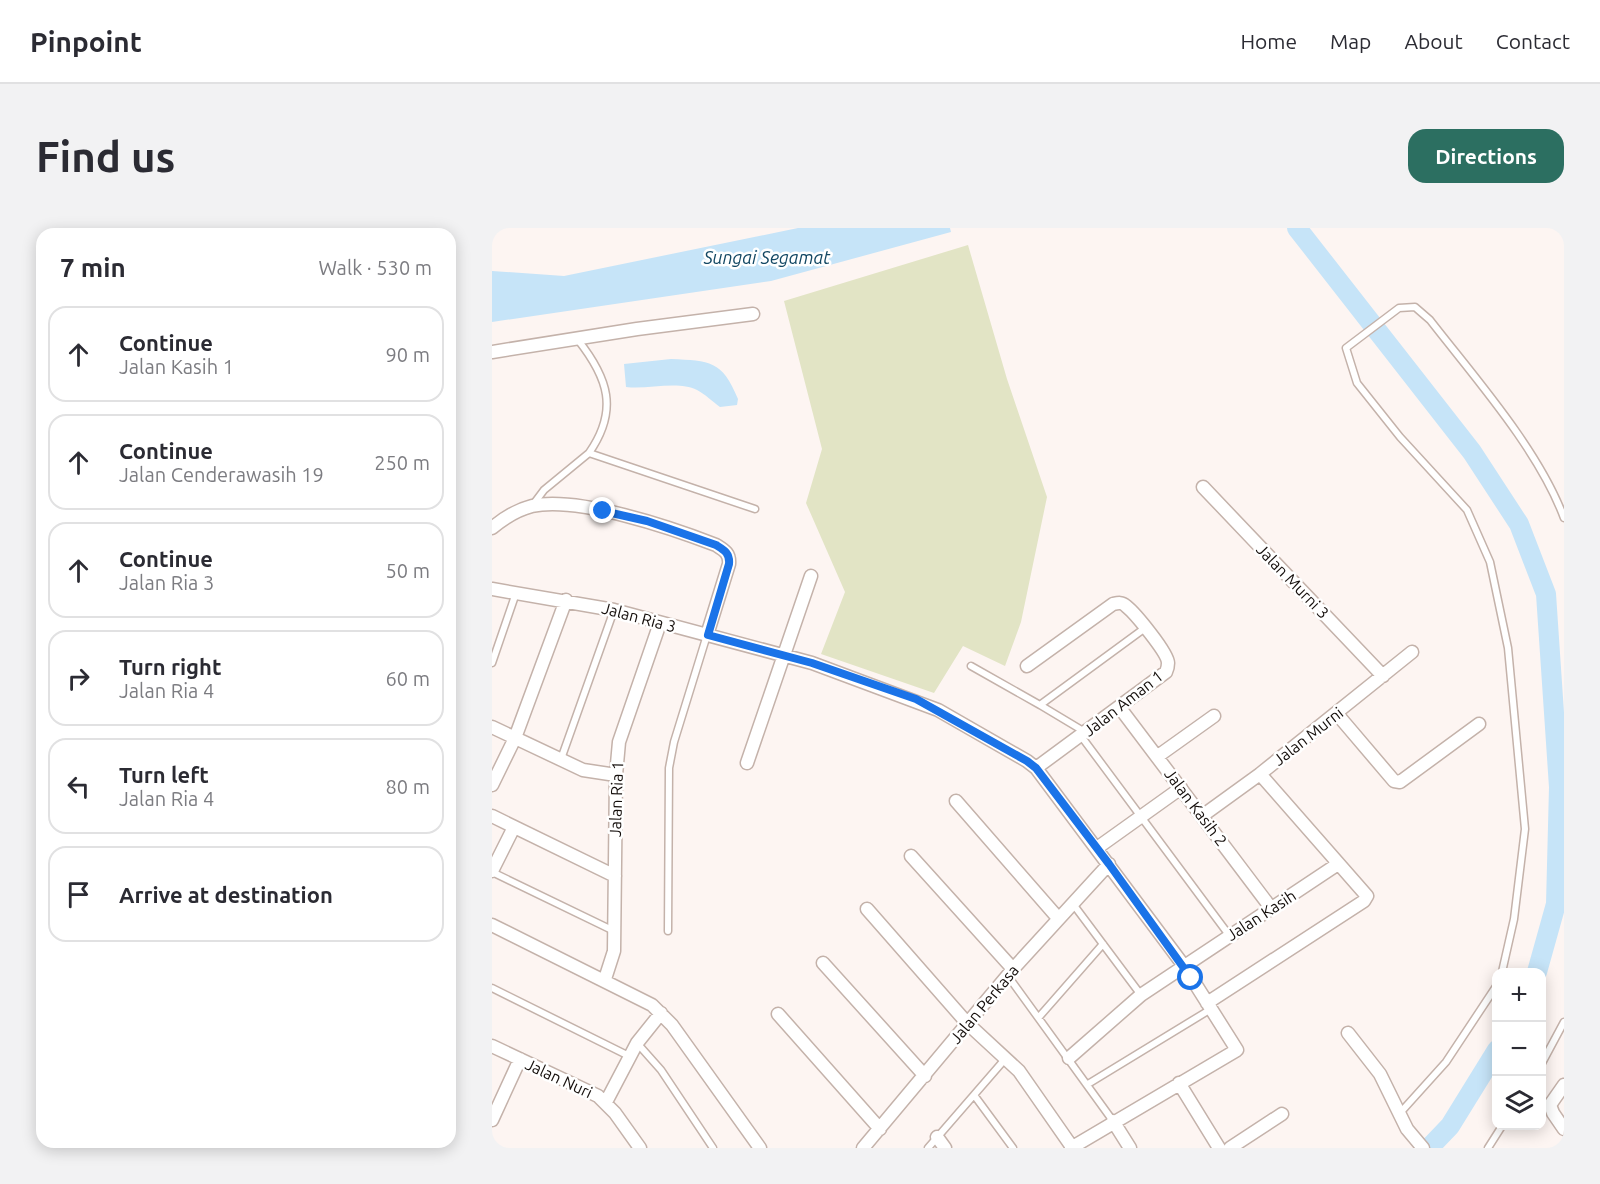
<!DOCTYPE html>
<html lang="en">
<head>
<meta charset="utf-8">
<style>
	:root { --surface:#fff; --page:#f2f2f3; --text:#2b2b33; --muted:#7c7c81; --line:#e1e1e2; --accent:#2c6f61 }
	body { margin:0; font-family:Ubuntu,sans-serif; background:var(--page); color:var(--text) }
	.controls { position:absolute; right:18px; bottom:18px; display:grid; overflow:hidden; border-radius:12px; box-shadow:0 3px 15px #0003 }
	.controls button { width:54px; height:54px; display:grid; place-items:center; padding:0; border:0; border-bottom:2px solid var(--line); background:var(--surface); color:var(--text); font:30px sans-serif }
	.stop { position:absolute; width:18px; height:18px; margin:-14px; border:4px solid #1a73e8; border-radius:50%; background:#fff }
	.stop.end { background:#1a73e8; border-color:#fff; box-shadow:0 2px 6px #0008 }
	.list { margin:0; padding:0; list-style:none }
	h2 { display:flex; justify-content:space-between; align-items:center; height:78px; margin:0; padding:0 24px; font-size:26px }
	h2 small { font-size:20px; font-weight:400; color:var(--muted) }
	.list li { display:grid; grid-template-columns:39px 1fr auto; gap:18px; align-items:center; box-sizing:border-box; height:96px; margin:0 12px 12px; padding:0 12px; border:2px solid var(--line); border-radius:18px }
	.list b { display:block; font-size:22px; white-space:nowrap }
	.list p { margin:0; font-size:20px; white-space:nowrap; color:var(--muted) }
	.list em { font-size:20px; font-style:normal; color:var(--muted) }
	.icon { flex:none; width:33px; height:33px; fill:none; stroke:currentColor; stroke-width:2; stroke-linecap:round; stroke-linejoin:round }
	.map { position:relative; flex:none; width:1072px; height:920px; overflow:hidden; border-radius:18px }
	header { display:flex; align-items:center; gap:36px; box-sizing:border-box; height:84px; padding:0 30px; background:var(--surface); border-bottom:2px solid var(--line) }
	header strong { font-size:28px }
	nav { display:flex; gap:33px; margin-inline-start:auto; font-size:21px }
	.intro { display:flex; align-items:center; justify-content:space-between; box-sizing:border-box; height:144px; padding:0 36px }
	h1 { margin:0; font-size:42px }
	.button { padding:15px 27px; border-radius:18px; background:var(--accent); color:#fff; font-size:21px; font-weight:700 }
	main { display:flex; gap:36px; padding:0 36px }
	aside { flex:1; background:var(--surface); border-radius:18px; box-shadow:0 3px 15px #0003 }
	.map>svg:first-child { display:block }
	.green { fill:#e2e4c5 }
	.water { fill:#c6e4f8 }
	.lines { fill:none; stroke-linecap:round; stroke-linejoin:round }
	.river { stroke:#c6e4f8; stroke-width:20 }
	.service-casing { stroke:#c4b2aa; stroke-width:9 }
	.minor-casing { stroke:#c4b2aa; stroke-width:15 }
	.service { stroke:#fff; stroke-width:6 }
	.minor { stroke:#fff; stroke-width:12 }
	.route { stroke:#1a73e8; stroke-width:8 }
	.labels { text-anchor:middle; stroke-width:5; stroke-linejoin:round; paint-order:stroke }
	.street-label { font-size:16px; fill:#140e0b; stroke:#fff }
	.water-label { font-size:18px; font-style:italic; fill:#124763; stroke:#fff }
</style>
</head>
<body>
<header>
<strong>Pinpoint</strong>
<nav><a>Home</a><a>Map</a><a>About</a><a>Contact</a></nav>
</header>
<div class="intro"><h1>Find us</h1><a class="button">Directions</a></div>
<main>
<aside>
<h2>7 min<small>Walk · 530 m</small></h2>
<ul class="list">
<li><svg class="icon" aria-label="ahead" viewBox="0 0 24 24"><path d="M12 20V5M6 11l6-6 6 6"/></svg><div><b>Continue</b><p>Jalan Kasih 1</p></div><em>90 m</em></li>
<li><svg class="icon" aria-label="ahead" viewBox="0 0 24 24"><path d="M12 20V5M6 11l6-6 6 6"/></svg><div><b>Continue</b><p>Jalan Cenderawasih 19</p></div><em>250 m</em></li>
<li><svg class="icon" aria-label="ahead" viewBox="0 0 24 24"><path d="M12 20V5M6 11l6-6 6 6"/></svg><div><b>Continue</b><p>Jalan Ria 3</p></div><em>50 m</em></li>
<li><svg class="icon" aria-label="right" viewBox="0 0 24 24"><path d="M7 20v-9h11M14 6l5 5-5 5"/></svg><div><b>Turn right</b><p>Jalan Ria 4</p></div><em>60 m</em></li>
<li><svg class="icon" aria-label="left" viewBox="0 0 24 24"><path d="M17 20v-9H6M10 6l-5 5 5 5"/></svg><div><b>Turn left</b><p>Jalan Ria 4</p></div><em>80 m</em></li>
<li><svg class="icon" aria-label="arrive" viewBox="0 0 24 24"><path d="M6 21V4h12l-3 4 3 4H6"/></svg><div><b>Arrive at destination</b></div></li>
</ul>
</aside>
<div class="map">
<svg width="1072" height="920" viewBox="0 0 1072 920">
	<rect width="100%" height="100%" fill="#fdf5f2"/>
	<path class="green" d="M 476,17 L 515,151 L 555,269 L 529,394 L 513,438 L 471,418 L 442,465 L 329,426 L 353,364 L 314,275 L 330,221 L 292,73 Z"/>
	<path class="water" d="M 306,0 L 458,0 L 459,4 L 279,53 L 0,94 L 0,43 L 72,48 Z
		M 179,131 C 218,133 230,132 246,171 L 245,177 L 228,179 C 221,174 213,166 205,162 C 185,152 156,162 134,159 L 132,136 Z"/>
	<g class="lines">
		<path class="river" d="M 805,0 L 980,224 L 1027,296 L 1054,366 L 1067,559 L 1064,676 L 1045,744
			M 937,920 L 958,898 L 1005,822"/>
		<defs>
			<path id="service" d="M 86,112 C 116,150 127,182 97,225
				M 40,278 L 52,262 L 97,225 L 263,281
				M 0,435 L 24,365
				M 479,438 L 548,477
				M 593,504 L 548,477 L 653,400
				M 589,508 L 737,707
				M 69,531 L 122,382
				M 0,644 L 122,703
				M 581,676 L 649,767
				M 176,703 L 177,540 L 182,514 L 215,407
				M 1010,744 L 1022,691 L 1033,601 L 1016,420 L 998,334 L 975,282 L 908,209 L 865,155 L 854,120 L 907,80 L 923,79 L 938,92 C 983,150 1047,222 1072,290
				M 516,748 L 621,893
				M 0,760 L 137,828
				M 547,789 L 611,716
				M 145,815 L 169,842 L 221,920
				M 1050,835 L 1072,794
				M 596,856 L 719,781
				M 482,867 L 521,920
				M 908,885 L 954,834 L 1005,757
				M 436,920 L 514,830
				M 996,920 L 1010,898"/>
			<path id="minor" d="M 0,124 L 145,101 L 261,86
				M 711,259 L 891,448
				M 0,300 C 12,290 24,282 40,278 C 86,268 180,300 224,317 C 232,322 238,325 237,336 L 215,407
				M 0,361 L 122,382 L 320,435 L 446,482 L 535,533 L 544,540 L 692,738 L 745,822 L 579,920
				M 535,438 L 621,376 C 626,375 630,374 634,378 C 643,385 676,425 676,435 C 676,438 675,442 674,444 L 544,540
				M 628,480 L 779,680
				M 845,486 L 902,553 L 908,554 L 987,496
				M 0,499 L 91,542 L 124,547
				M 666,528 L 722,488
				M 255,535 L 319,348
				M 0,557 L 23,510 L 74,372
				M 464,573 L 566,690
				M 0,588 L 123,648
				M 710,588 L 768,546 L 920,424
				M 605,620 L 689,560
				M 419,628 L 521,741
				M 0,643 L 22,599
				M 375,681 L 475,795 L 527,843 L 580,919
				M 0,697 L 160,777 L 180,797 L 268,920
				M 331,735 L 433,848
				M 113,751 L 122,723 L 124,547 L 127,514 L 168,395
				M 715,775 L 872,673 L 875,668 L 768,546
				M 286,786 L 388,901
				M 856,805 L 888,846 L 915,901 L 931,920
				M 0,818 L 106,868 L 123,885 L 148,920
				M 577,830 L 649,767 L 846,636
				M 687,855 L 727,920
				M 1072,857 L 1058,877 L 1061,885 L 1072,901
				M 114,874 L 145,815 L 169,785
				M 0,892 L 28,831
				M 621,893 L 638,920
				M 445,909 L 453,920
				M 371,920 L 521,741 L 617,636
				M 738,920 L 790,886"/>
		</defs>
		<use href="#service" class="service-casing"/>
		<use href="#minor" class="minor-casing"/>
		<use href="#service" class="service"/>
		<use href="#minor" class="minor"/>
	</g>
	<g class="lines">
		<path class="route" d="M 111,283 L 155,293 L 224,317 C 232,322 238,325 237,336 L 216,407 L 320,435 L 424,471 L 535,533 L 544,540 L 617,636 L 699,750"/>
	</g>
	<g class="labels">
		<g class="street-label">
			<text transform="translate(801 353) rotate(46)" y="6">Jalan Murni 3</text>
			<text transform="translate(147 389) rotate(15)" y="6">Jalan Ria 3</text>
			<text transform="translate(631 475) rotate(-38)" y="6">Jalan Aman 1</text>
			<text transform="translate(816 508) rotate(-38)" y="6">Jalan Murni</text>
			<text transform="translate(124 571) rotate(-88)" y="6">Jalan Ria 1</text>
			<text transform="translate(704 579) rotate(53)" y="6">Jalan Kasih 2</text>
			<text transform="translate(769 687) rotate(-33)" y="6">Jalan Kasih</text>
			<text transform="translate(492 776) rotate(-50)" y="6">Jalan Perkasa</text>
			<text transform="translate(67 850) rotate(25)" y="6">Jalan Nuri</text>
		</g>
		<g class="water-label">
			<text x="275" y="36">Sungai Segamat</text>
		</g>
	</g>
</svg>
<div class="controls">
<button>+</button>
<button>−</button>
<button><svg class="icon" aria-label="layers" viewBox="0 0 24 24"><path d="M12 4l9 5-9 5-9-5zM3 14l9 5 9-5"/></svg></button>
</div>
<div class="stop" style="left:699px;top:750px"></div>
<div class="stop end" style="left:111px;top:283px"></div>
</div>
</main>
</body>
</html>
